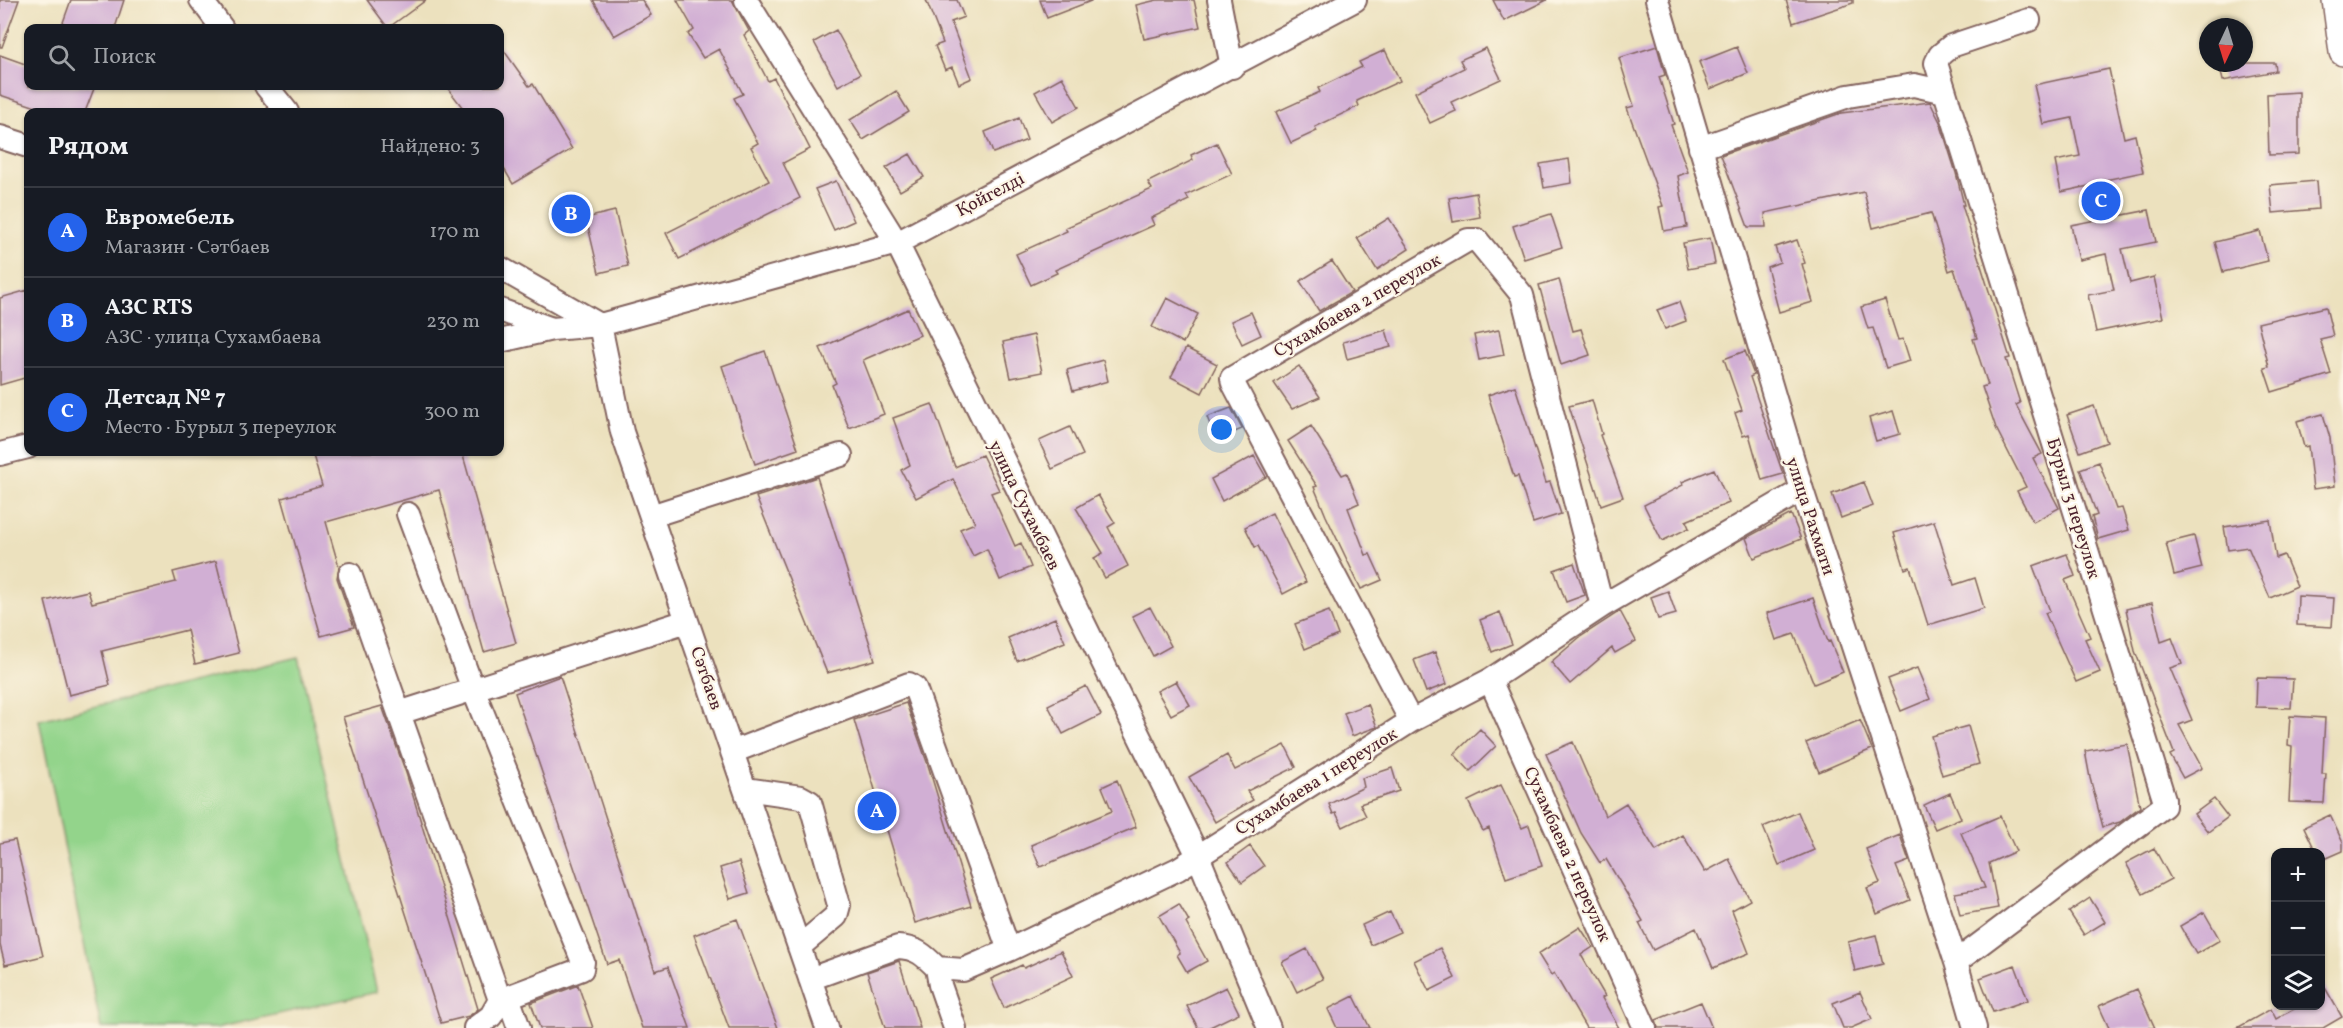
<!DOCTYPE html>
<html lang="ru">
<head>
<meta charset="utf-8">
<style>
	:root { --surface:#171b24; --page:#20242c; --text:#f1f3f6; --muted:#9ea1a6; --line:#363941; --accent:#2563eb }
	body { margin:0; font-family:Vollkorn,serif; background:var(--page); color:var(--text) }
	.controls { position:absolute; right:18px; bottom:18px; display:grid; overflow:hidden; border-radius:12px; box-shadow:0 2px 4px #0004 }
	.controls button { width:54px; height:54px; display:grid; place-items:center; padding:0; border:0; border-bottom:2px solid var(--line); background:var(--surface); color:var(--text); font:30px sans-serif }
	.compass { position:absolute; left:2199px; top:18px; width:54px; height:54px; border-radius:50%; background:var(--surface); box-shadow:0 2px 4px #0004; rotate:184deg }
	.you { position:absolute; left:1222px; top:430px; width:21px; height:21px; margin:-15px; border:4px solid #fff; border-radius:50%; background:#1a73e8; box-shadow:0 0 0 9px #1a73e833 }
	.badge { display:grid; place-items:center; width:39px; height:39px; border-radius:50%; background:var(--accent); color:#fff; font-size:20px; font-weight:700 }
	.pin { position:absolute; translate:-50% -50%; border:3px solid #fff; box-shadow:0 2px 6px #0006 }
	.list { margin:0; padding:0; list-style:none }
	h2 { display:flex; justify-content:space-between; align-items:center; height:78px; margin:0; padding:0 24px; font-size:26px }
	h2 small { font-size:20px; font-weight:400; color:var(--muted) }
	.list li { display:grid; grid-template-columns:39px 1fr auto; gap:18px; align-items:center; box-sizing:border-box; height:90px; padding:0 24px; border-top:2px solid var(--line) }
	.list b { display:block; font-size:22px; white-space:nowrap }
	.list p { margin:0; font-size:20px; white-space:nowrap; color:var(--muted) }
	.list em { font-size:20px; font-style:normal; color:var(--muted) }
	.icon { flex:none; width:33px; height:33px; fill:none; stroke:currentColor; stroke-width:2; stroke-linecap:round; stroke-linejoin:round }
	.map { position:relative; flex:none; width:2343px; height:1028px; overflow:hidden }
	.search { position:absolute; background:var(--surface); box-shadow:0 2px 4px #0004; left:24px; top:24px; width:480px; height:66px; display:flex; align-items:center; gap:15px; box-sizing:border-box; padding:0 21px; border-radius:12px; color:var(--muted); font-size:22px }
	.panel { position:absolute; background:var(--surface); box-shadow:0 2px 4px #0004; left:24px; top:108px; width:480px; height:348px; border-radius:12px }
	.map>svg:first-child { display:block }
	.green { fill:#93d48b; stroke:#6e7a5b; stroke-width:1.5 }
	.building { fill:#d1afd4 }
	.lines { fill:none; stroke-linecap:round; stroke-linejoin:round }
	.minor-casing { stroke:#83635e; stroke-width:26 }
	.major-casing { stroke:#83635e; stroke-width:30 }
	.minor { stroke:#fff; stroke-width:22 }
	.major { stroke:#fff; stroke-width:27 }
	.labels { text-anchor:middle; stroke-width:4.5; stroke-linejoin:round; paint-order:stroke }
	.street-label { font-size:18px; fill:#4a1f2b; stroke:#fcf5e5 }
</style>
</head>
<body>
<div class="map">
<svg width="2343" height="1028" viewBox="0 0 2343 1028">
	<rect width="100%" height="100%" fill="#fcf5e5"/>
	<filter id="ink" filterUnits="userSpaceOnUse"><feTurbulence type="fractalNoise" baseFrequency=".0167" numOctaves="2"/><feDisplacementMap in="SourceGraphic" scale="12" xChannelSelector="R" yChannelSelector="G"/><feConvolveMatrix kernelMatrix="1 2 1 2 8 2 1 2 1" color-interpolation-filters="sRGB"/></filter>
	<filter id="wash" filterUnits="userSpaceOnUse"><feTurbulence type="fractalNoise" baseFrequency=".008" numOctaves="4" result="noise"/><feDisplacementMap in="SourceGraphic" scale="24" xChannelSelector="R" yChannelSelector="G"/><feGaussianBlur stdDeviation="1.35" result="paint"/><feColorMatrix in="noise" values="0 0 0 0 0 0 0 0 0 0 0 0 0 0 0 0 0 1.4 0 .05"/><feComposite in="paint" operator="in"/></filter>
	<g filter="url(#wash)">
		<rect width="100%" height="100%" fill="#ece1be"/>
		<path class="green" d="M 298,657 L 377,992 L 216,1028 L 101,1028 L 39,720 Z"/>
		<g id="blocks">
			<path class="building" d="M 0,0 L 19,0 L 2,47 L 0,47 Z
				M 71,0 L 124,0 L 115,28 L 61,28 Z
				M 367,0 L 426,0 L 388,28 Z
				M 593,0 L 642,0 L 651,15 L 614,36 Z
				M 677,0 L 732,0 L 749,31 L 744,35 L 768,81 L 774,78 L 810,149 L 783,163 L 800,198 L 679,259 L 666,233 L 769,181 L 751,147 L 758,143 L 734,98 L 743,94 L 719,49 L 703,58 L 688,34 L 694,30 Z
				M 926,0 L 957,0 L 964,17 L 951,22 L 972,78 L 959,84 L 952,67 L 945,70 L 935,46 L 943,43 Z
				M 1040,0 L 1091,0 L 1091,1 L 1047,18 Z
				M 1157,0 L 1194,0 L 1200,27 L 1144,39 L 1136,5 Z
				M 1493,0 L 1547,0 L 1504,21 Z
				M 1786,0 L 1853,0 L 1853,3 L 1793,23 Z
				M 836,30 L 860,74 L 838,86 L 814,42 Z
				M 500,45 L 529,86 L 533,84 L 572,149 L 513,184 L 500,162 L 500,112 L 466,112 L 446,86 L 500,86 Z
				M 1657,46 L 1665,75 L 1659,77 L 1674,124 L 1671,125 L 1688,172 L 1678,176 L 1687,227 L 1664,231 L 1659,207 L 1663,206 L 1627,108 L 1634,106 L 1619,58 Z
				M 1737,47 L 1748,73 L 1710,89 L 1699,62 Z
				M 1486,48 L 1501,79 L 1451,102 L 1456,111 L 1430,123 L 1415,92 L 1464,68 L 1460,60 Z
				M 1385,50 L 1400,81 L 1357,101 L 1359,106 L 1315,127 L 1317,131 L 1291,143 L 1276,112 L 1320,92 L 1318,88 L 1362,67 L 1359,62 Z
				M 0,55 L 28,65 L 28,86 L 95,86 L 85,112 L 51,112 L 0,95 Z
				M 2219,63 L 2275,63 L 2276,71 L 2223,81 Z
				M 2109,69 L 2124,138 L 2135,135 L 2143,172 L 2105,180 L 2113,217 L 2149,210 L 2156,242 L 2122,249 L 2130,283 L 2154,277 L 2163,318 L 2096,332 L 2088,295 L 2114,290 L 2106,254 L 2079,260 L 2071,225 L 2096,220 L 2089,186 L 2061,192 L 2055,161 L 2080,156 L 2072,118 L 2043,124 L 2034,85 Z
				M 1062,77 L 1079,107 L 1052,122 L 1035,92 Z
				M 896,91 L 909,112 L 863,140 L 850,120 Z
				M 2299,92 L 2299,154 L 2269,155 L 2267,94 Z
				M 1930,102 L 1940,122 L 1956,173 L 1964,205 L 1962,205 L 2010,358 L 2006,359 L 2020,403 L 2016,405 L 2042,454 L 2033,458 L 2059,508 L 2033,522 L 2017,491 L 2026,487 L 1996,428 L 1982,387 L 1988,385 L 1973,339 L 1977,338 L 1954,269 L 1949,271 L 1931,213 L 1873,228 L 1864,192 L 1765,213 L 1766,227 L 1748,227 L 1721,155 L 1841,113 Z
				M 1019,118 L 1027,140 L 993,153 L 985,132 Z
				M 1217,143 L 1232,174 L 1186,195 L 1189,200 L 1151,218 L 1154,225 L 1055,270 L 1057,273 L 1031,285 L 1016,254 L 1067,231 L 1065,228 L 1152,189 L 1148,182 L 1193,160 L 1191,155 Z
				M 910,154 L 924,177 L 900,191 L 886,168 Z
				M 1569,159 L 1572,183 L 1544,188 L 1540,164 Z
				M 836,181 L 854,221 L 834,230 L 815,189 Z
				M 2316,181 L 2318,209 L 2273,213 L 2270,185 Z
				M 1476,193 L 1480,217 L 1453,222 L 1449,198 Z
				M 615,211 L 628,266 L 599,273 L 586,218 Z
				M 1551,214 L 1562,247 L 1524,259 L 1513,226 Z
				M 1389,218 L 1409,249 L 1377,270 L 1357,238 Z
				M 2260,231 L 2268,261 L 2223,272 L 2215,242 Z
				M 1710,238 L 1715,264 L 1688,269 L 1683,243 Z
				M 1797,240 L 1805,263 L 1802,264 L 1813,302 L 1779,312 L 1767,267 L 1780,262 L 1775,247 Z
				M 1332,261 L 1352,292 L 1319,311 L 1300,281 Z
				M 1559,279 L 1573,331 L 1581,329 L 1590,355 L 1561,365 L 1539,285 Z
				M 28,290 L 28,377 L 0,385 L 0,298 Z
				M 1167,298 L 1198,314 L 1183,343 L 1152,327 Z
				M 1885,300 L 1898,340 L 1903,339 L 1910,361 L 1886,368 L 1873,328 L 1868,329 L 1861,307 Z
				M 1679,302 L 1686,321 L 1665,329 L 1657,310 Z
				M 2326,307 L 2333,336 L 2320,339 L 2331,374 L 2272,392 L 2264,368 L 2269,367 L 2258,323 Z
				M 908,309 L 920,335 L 863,360 L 884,414 L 849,428 L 832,385 L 836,383 L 820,348 Z
				M 1251,312 L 1261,335 L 1242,344 L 1231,321 Z
				M 1386,330 L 1391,347 L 1347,359 L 1343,342 Z
				M 1499,330 L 1504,355 L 1479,360 L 1474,335 Z
				M 1034,335 L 1042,372 L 1011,378 L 1003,342 Z
				M 1186,348 L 1217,364 L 1202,393 L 1171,377 Z
				M 765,351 L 798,449 L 755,464 L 722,366 Z
				M 1745,351 L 1754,375 L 1750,377 L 1783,474 L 1762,480 L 1749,434 L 1743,436 L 1735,413 L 1742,410 L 1724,359 Z
				M 1103,360 L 1108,381 L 1073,391 L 1067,370 Z
				M 1299,366 L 1320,397 L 1292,409 L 1274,383 Z
				M 1515,386 L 1546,483 L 1550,482 L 1561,514 L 1533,523 L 1518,476 L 1514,477 L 1488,395 Z
				M 1592,400 L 1602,434 L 1600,435 L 1623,497 L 1601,505 L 1569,406 Z
				M 932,404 L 955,467 L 982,455 L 999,490 L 991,493 L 1015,546 L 1021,543 L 1031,567 L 1000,580 L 987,549 L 973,556 L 960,529 L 975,523 L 953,479 L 916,498 L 901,470 L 910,465 L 893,418 Z
				M 2094,406 L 2107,442 L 2080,452 L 2067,415 Z
				M 1231,408 L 1242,429 L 1216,440 L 1207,417 Z
				M 1893,411 L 1900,434 L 1876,441 L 1869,418 Z
				M 2323,414 L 2330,438 L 2335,486 L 2313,489 L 2308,446 L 2304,447 L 2297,421 Z
				M 1311,426 L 1342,475 L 1347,473 L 1359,503 L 1348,508 L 1366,555 L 1370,554 L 1382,580 L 1361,589 L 1326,516 L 1314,487 L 1317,486 L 1288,441 Z
				M 1070,427 L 1083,455 L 1052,469 L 1039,441 Z
				M 312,452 L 462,452 L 516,643 L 484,652 L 439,490 L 326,522 L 339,567 L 337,578 L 354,627 L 321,636 L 282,498 L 322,486 Z
				M 1254,456 L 1266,477 L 1222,501 L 1211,479 Z
				M 2099,462 L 2116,509 L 2122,508 L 2129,530 L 2098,539 L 2092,517 L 2097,515 L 2080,469 Z
				M 1714,469 L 1729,503 L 1686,521 L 1689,528 L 1662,541 L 1644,505 L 1683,485 L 1682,482 Z
				M 817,477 L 875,660 L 827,673 L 756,497 Z
				M 1864,482 L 1873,506 L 1841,518 L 1832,494 Z
				M 1098,495 L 1115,523 L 1108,527 L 1128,566 L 1105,578 L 1094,558 L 1103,553 L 1076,508 Z
				M 1272,513 L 1306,582 L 1283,594 L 1258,546 L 1255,547 L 1245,527 Z
				M 1791,514 L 1801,539 L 1754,558 L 1746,538 Z
				M 2270,520 L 2276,558 L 2284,555 L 2297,586 L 2270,598 L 2248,547 L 2228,550 L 2224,527 Z
				M 1934,521 L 1954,585 L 1975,578 L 1984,608 L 1928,625 L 1910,567 L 1905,569 L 1894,533 Z
				M 2194,536 L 2202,568 L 2174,575 L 2166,543 Z
				M 2067,554 L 2075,576 L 2065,580 L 2090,637 L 2085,639 L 2100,672 L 2076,682 L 2045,613 L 2050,611 L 2033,566 Z
				M 216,561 L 239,653 L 195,664 L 187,630 L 102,651 L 110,685 L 69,695 L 45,601 L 88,591 L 92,603 L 176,582 L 173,572 Z
				M 1574,563 L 1585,595 L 1566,602 L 1554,570 Z
				M 1668,591 L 1676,614 L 1658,619 L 1651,597 Z
				M 2298,596 L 2334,598 L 2332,627 L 2297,625 Z
				M 1813,598 L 1828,642 L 1830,641 L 1843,672 L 1814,684 L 1794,634 L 1776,640 L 1767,613 Z
				M 2152,603 L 2161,642 L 2172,638 L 2182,664 L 2170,668 L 2192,720 L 2179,725 L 2202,768 L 2183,778 L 2170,755 L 2174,753 L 2135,651 L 2126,609 Z
				M 1150,607 L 1171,646 L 1153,656 L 1132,616 Z
				M 1329,611 L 1338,635 L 1305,649 L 1295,624 Z
				M 1620,611 L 1636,641 L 1615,653 L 1612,648 L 1570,684 L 1551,662 L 1580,637 Z
				M 1500,612 L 1512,644 L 1492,652 L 1480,620 Z
				M 1055,618 L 1065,642 L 1017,661 L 1008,638 Z
				M 1435,652 L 1447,684 L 1426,692 L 1414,660 Z
				M 1917,668 L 1930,699 L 1901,711 L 1888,679 Z
				M 560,676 L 655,971 L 668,967 L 690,1028 L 642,1028 L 619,960 L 607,964 L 515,693 Z
				M 2257,678 L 2293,679 L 2291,708 L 2256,707 Z
				M 1176,681 L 1190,705 L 1171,715 L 1157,691 Z
				M 1086,686 L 1101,715 L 1063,734 L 1048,705 Z
				M 906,703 L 928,765 L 971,906 L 915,923 L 854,720 Z
				M 1368,704 L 1377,727 L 1352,736 L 1344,713 Z
				M 382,706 L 406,773 L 478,1009 L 469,1016 L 441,1023 L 343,717 Z
				M 2290,716 L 2325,718 L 2322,774 L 2326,774 L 2324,803 L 2289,802 L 2292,746 L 2288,745 Z
				M 1860,720 L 1872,749 L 1819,772 L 1806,743 Z
				M 1968,726 L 1979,764 L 1942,775 L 1931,736 Z
				M 1480,729 L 1496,746 L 1470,771 L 1454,754 Z
				M 1573,742 L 1605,816 L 1626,803 L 1656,851 L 1683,835 L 1705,872 L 1729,859 L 1750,900 L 1732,910 L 1749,953 L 1713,968 L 1696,928 L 1653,950 L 1639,923 L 1643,921 L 1606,859 L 1600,863 L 1581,833 L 1546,754 Z
				M 2127,744 L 2140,807 L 2120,822 L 2103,827 L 2090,778 L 2085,751 Z
				M 1285,745 L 1296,767 L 1247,791 L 1253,800 L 1215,822 L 1189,777 L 1227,755 L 1235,770 Z
				M 1392,768 L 1399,791 L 1360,804 L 1366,816 L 1343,827 L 1336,813 L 1333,814 L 1329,804 L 1364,787 L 1362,778 Z
				M 1117,780 L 1136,827 L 1040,867 L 1031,845 L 1112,811 L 1102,787 Z
				M 1501,785 L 1522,828 L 1529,825 L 1542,866 L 1506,878 L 1489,828 L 1483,831 L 1468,801 Z
				M 1950,793 L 1961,818 L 1935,829 L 1924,805 Z
				M 2214,799 L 2228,817 L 2208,832 L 2194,814 Z
				M 1798,812 L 1814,850 L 1779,865 L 1763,827 Z
				M 2330,815 L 2343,843 L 2343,851 L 2320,861 L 2320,852 L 2316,852 L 2304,827 Z
				M 2000,816 L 2016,851 L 1989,863 L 1998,908 L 1960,915 L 1955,893 L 1985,888 L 1961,833 Z
				M 1900,835 L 1909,861 L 1896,866 L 1910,900 L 1877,914 L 1867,888 L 1880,883 L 1866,849 Z
				M 15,840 L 43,956 L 5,965 L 0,945 L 0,843 Z
				M 1250,846 L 1264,866 L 1242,882 L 1228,862 Z
				M 2154,848 L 2171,879 L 2143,894 L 2126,863 Z
				M 739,862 L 749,893 L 730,899 L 720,868 Z
				M 2090,898 L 2105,922 L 2084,935 L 2069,912 Z
				M 1179,904 L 1189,921 L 1186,923 L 1207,961 L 1187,972 L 1177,955 L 1180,953 L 1159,916 Z
				M 1390,912 L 1400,932 L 1371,945 L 1362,925 Z
				M 2204,912 L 2220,940 L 2196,954 L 2180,926 Z
				M 737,919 L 778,1028 L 729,1028 L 694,935 Z
				M 1580,927 L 1593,947 L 1581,955 L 1605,996 L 1602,998 L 1619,1028 L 1586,1028 L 1554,973 L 1551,975 L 1538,954 Z
				M 1876,935 L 1883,964 L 1855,971 L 1848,942 Z
				M 1440,948 L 1455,978 L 1429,991 L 1414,961 Z
				M 1307,949 L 1323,979 L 1297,992 L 1282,962 Z
				M 1061,951 L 1073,976 L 1004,1008 L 991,979 L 1022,965 L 1024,968 Z
				M 899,961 L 920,1028 L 885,1028 L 867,972 Z
				M 2015,965 L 2028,1000 L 1993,1012 L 1980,978 Z
				M 2320,979 L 2342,1017 L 2323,1028 L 2237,1028 L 2271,1009 L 2276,1019 L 2301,1005 L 2320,1005 Z
				M 578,985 L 593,1028 L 540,1028 L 531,1003 Z
				M 1226,987 L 1239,1013 L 1208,1028 L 1198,1028 L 1187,1006 Z
				M 2137,989 L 2155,1028 L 2109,1028 L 2099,1006 Z
				M 1860,992 L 1872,1019 L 1851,1028 L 1843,1028 L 1833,1003 Z
				M 1354,996 L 1370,1028 L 1337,1028 L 1328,1009 Z
				M 1701,1002 L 1712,1028 L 1658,1028 L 1656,1020 Z"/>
		</g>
	</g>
	<g filter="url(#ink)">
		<use href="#blocks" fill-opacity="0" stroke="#83635e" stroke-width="1.5"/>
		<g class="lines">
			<defs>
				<path id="minor" d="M 201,0 L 222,28
					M 746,0 L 897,243 L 1198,856 L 1269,1028
					M 1219,0 L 1232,67
					M 1657,0 L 1802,490 L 1956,962 L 1975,1028
					M 266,86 L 287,112
					M 0,137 L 28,146
					M 1700,148 L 1848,96 L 1914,85 L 1945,92
					M 500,268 L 600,325
					M 500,310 L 552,329
					M 600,325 L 622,432 L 827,1028
					M 500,341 L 552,329 L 600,325 L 897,243 L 1355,0
					M 0,454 L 28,447
					M 408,514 L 473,689 L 583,962 L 582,969 L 500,1000
					M 651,516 L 841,455
					M 350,574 L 500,1000 L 491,1016 L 475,1028
					M 1490,680 L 1645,1028
					M 399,713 L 687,621
					M 1411,721 L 1233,383 L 1232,378 L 1468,240 L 1477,240 L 1522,295 L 1602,606
					M 732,752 L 909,684 L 915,688 L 1009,950
					M 745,789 L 801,797 L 810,802 L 839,905 L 836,916 L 799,947
					M 1956,962 L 2164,806 L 2164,799 L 1936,63 L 1940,55 L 1951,46 L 2029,20
					M 937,968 L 940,985 L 955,1028
					M 810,979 L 898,947 C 917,948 924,955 937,968 L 963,970 L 1009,950 L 1178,869 L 1411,721 L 1490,680 L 1602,606 L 1802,490
					M 508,997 L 519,1028"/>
				<path id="major" d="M 2336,0 L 2343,52"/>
			</defs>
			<use href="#minor" class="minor-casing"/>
			<use href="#major" class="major-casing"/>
			<use href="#minor" class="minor"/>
			<use href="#major" class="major"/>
		</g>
	</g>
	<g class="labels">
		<g class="street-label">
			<text transform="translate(990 194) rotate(-28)" y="6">Қойгелді</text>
			<text transform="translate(1357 305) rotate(-30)" y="6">Сухамбаева 2 переулок</text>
			<text transform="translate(1025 505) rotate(64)" y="6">улица Сухамбаев</text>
			<text transform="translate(2074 508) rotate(73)" y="6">Бурыл 3 переулок</text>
			<text transform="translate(1811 516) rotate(72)" y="6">улица Рахмати</text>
			<text transform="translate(707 678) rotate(71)" y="6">Сәтбаев</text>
			<text transform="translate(1316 781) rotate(-32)" y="6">Сухамбаева 1 переулок</text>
			<text transform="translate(1568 854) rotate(66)" y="6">Сухамбаева 2 переулок</text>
		</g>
	</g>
</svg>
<div class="controls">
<button>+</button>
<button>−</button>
<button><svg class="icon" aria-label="layers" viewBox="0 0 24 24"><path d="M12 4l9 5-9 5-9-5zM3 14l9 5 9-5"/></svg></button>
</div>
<svg class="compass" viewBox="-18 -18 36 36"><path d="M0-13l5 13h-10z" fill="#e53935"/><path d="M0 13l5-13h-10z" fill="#9ea1a6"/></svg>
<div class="you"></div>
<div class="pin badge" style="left:877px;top:811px">A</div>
<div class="pin badge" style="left:571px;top:214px">B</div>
<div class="pin badge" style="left:2101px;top:201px">C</div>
<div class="search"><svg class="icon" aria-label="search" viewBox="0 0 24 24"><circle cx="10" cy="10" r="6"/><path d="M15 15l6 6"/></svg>Поиск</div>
<section class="panel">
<h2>Рядом<small>Найдено: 3</small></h2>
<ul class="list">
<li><span class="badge">A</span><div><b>Евромебель</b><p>Магазин · Сәтбаев</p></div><em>170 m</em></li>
<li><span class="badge">B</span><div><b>АЗС RTS</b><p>АЗС · улица Сухамбаева</p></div><em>230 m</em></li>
<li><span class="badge">C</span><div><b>Детсад № 7</b><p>Место · Бурыл 3 переулок</p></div><em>300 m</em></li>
</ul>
</section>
</div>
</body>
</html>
